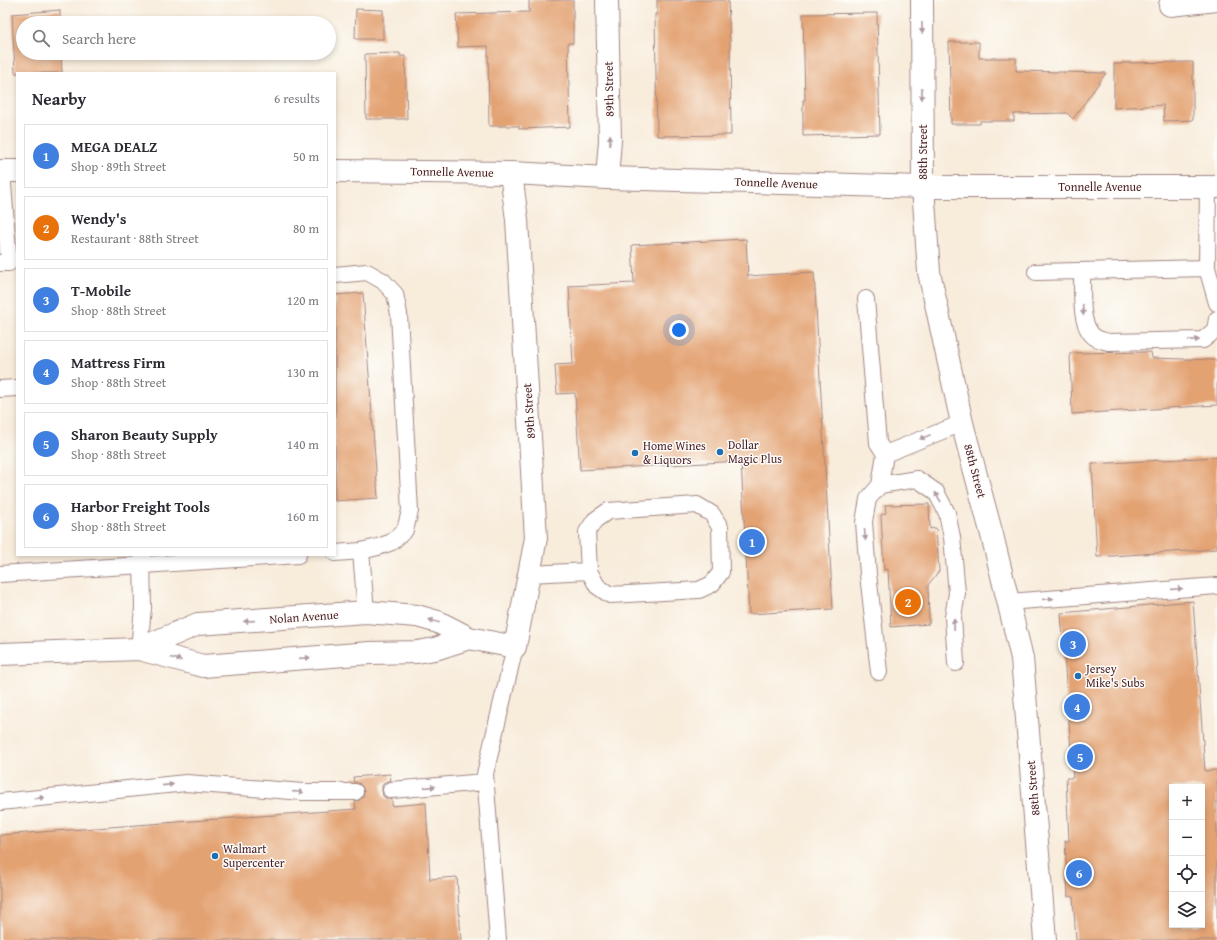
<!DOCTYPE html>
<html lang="en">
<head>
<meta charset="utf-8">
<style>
	:root { --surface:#fff; --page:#f2f2f3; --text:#2b2b33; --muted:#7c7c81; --line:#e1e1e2; --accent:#2563eb }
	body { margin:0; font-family:"Gentium Book Plus",serif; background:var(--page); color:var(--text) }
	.controls { position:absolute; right:12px; bottom:12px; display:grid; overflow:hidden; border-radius:0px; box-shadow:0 2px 6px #0003 }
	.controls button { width:36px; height:36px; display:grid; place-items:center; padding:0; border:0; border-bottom:1px solid var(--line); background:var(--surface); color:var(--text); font:20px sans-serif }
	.you { position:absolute; left:679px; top:330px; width:14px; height:14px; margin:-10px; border:3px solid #fff; border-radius:50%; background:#1a73e8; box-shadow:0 0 0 6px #1a73e833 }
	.badge { display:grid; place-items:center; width:26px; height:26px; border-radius:50%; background:var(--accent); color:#fff; font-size:13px; font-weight:700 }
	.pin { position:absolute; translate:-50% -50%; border:2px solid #fff; box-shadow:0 1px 4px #0006 }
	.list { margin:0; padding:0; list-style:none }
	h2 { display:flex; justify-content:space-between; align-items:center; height:52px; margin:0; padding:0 16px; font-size:17px }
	h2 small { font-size:13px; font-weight:400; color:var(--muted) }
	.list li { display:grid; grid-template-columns:26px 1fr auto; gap:12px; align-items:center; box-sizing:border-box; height:64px; margin:0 8px 8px; padding:0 8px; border:1px solid var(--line); border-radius:0px }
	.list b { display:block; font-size:15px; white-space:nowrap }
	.list p { margin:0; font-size:13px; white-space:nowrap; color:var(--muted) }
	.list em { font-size:13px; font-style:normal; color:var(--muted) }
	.icon { flex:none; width:22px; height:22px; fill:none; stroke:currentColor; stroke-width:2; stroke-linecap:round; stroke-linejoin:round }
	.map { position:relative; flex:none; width:1217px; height:940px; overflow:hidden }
	.search { position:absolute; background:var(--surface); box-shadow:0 2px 6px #0003; left:16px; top:16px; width:320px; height:44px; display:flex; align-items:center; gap:10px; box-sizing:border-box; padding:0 14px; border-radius:22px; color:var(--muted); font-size:15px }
	.panel { position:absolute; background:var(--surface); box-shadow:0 2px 6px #0003; left:16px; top:72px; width:320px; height:484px; border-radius:0px }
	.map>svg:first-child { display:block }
	.building { fill:#e3a272; fill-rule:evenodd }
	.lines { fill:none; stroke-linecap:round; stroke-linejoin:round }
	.lane-casing { stroke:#a18683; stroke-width:18 }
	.street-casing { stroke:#a18683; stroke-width:24 }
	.primary-casing { stroke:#a18683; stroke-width:24 }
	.lane { stroke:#fff; stroke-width:16 }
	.street { stroke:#fff; stroke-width:22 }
	.primary { stroke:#fff; stroke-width:22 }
	.oneway { fill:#ae9aa0 }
	.poi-dot { fill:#1f6fb2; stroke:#fdfcf7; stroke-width:1.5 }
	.labels { text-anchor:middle; stroke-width:3; stroke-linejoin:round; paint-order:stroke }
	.street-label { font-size:12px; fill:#4a1f2b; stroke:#fdfcf7 }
	.poi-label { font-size:12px; fill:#4a1f2b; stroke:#fdfcf7; text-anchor:start }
</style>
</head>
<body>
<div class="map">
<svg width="1217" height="940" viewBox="0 0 1217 940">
	<rect width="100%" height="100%" fill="#fdfcf7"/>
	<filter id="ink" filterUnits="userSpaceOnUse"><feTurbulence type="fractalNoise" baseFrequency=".025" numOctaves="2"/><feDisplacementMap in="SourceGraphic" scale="8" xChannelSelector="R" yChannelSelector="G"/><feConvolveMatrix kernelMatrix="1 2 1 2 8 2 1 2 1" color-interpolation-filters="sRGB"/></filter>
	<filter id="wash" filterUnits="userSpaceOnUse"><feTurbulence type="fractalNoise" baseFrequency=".012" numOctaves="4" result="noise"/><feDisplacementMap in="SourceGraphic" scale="16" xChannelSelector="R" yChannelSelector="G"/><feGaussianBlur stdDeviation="0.9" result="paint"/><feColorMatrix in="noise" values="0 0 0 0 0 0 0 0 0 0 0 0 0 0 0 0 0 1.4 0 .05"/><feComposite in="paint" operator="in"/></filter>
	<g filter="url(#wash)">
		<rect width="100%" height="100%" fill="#f8ecdb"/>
		<g id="blocks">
			<path class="building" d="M 529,0 L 573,0 L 573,43 L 568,43 L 570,127 L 519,129 L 519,126 L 489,126 L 488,46 L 458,47 L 456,14 L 529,12 Z
				M 657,0 L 728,0 L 730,44 L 731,135 L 657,136 L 655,14 L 657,14 Z
				M 356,9 L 383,10 L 383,39 L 355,39 Z
				M 60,10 L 60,23 L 23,23 L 23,53 L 61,53 L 62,73 L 15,73 L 12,14 Z
				M 877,13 L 880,134 L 803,136 L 803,100 L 805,100 L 803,14 Z
				M 949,42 L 979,42 L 979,58 L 1016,58 L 1016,71 L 1106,73 L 1073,119 L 1067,113 L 1014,114 L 1014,121 L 980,121 L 980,124 L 951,124 Z
				M 400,53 L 400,56 L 405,56 L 407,119 L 366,119 L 365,54 Z
				M 1193,62 L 1193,120 L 1164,121 L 1163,105 L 1114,108 L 1114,64 L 1122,64 L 1122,63 Z
				M 746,239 L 748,276 L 814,272 L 833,609 L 749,614 L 741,461 L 580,470 L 575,393 L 557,394 L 555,365 L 573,364 L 569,286 L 634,283 L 632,245 Z
				M 363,293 L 378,498 L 335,501 L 335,295 Z
				M 1151,352 L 1152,358 L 1217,360 L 1217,405 L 1072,414 L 1070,353 Z
				M 1217,457 L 1217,549 L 1097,557 L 1092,464 Z
				M 929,504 L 930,529 L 936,528 L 939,571 L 928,585 L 929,624 L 891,627 L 888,569 L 884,570 L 881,515 L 886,513 L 885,505 Z
				M 1193,601 L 1205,771 L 1217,770 L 1217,940 L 1076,940 L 1073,896 L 1068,897 L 1065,841 L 1069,841 L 1066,778 L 1073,778 L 1061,613 ZM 1172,787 L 1202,787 L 1202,925 L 1172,925 Z
				M 390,774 L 391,780 L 385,782 L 382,786 L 382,790 L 383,796 L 387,799 L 392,799 L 392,806 L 426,803 L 430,879 L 457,877 L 461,940 L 0,940 L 0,835 L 356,809 L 355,801 L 359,800 L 363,797 L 364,792 L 363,788 L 360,784 L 354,782 L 353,777 Z"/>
		</g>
	</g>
	<g filter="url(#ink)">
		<use href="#blocks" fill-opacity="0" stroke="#a18683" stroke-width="1"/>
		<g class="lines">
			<defs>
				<path id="lane" d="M 1208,187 L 1207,268 L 1217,303
					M 0,263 L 9,263 L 2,171
					M 1082,271 C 1083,290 1078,327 1096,338 C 1100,340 1105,341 1108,342 L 1203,340 L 1215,330 L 1217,319
					M 1036,272 L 1207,268
					M 335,275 L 367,272 L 383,281 L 395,294 L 399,314 L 410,511 L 405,530 L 392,542 L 378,547 L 361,551 L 335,553
					M 866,299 L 878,443 L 885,454
					M 0,389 L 17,388
					M 880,485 L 917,479 L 936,492 L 947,513 L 952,537 L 957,593 L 953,617 L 956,663
					M 697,505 L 712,514 L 720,527 L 721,572 L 712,584 L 699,590 L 610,595 L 597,586 L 589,571 L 587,532 L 595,520 L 608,511 Z
					M 361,551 L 366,612
					M 0,574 L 298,555
					M 529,574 L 589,571
					M 1009,602 L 1217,586
					M 139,649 L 143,608 L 142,555
					M 879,672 L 868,574 L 864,522 L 868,499 L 880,485 L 885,454 L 962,423
					M 391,790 L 485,782
					M 0,802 L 186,783 L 303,792 L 355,792
					M 498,940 L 485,774 L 515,647"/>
				<path id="street" d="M 922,0 L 923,187 L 929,272 L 962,423 L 992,535 L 1022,658 L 1045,940
					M 1170,5 L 1217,0
					M 607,178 L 610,140 L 607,0
					M 139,649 L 198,624 L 366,612 L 417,616 L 438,622 L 469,638 L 515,647 L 536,538 L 517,220 L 511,173
					M 0,654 L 139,649 L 203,666 L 370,653 L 417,652 L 435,649 L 469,638"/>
				<path id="primary" d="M 0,171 L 17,171
					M 335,171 L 511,173 L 607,178 L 923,187 L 1217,187"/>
			</defs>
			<use href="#lane" class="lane-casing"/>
			<use href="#street" class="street-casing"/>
			<use href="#primary" class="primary-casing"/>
			<use href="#lane" class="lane"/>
			<use href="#street" class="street"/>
			<use href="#primary" class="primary"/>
		</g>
		<defs><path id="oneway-solid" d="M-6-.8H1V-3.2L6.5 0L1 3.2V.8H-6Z"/></defs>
		<g class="oneway">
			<use href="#oneway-solid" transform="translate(922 28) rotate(90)"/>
			<use href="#oneway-solid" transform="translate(922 94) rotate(90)"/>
			<use href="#oneway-solid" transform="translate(610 140) rotate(-89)"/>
			<use href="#oneway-solid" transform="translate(1083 310) rotate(86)"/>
			<use href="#oneway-solid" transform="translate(1194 340) rotate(-1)"/>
			<use href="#oneway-solid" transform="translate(925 437) rotate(158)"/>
			<use href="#oneway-solid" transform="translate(938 497) rotate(-121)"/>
			<use href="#oneway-solid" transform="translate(865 535) rotate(85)"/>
			<use href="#oneway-solid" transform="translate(1177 589) rotate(-4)"/>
			<use href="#oneway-solid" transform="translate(1048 599) rotate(-4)"/>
			<use href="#oneway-solid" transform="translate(249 621) rotate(176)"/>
			<use href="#oneway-solid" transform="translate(434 621) rotate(-162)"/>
			<use href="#oneway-solid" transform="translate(954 624) rotate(-93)"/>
			<use href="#oneway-solid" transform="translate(305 658) rotate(-4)"/>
			<use href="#oneway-solid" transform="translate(176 659) rotate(15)"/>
			<use href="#oneway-solid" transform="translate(168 785) rotate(-6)"/>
			<use href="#oneway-solid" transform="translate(430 787) rotate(-5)"/>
			<use href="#oneway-solid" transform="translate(298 792) rotate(4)"/>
			<use href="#oneway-solid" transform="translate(39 798) rotate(-6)"/>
		</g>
	</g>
	<g class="poi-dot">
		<circle cx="720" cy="452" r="4"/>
		<circle cx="635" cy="453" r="4"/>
		<circle cx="1078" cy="676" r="4"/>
		<circle cx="215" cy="856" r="4"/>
	</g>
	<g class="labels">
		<g class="street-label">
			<text transform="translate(609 89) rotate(-91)" y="4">89th Street</text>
			<text transform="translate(923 152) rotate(-90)" y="4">88th Street</text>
			<text transform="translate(452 172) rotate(1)" y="4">Tonnelle Avenue</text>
			<text transform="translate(776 183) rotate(2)" y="4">Tonnelle Avenue</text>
			<text x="1100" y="191">Tonnelle Avenue</text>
			<text transform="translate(529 411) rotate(-94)" y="4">89th Street</text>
			<text transform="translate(975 471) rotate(75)" y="4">88th Street</text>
			<text transform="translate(304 617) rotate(-4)" y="4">Nolan Avenue</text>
			<text transform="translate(1033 788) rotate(-95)" y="4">88th Street</text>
		</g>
		<g class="poi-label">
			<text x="728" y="449">Dollar<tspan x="728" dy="14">Magic Plus</tspan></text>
			<text x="643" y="450">Home Wines<tspan x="643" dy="14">&amp; Liquors</tspan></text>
			<text x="1086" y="673">Jersey<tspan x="1086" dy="14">Mike's Subs</tspan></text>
			<text x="223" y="853">Walmart<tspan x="223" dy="14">Supercenter</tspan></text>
		</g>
	</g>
</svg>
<div class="controls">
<button>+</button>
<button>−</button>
<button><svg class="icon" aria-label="locate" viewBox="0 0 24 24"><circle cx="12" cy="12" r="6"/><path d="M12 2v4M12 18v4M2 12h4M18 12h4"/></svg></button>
<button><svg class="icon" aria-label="layers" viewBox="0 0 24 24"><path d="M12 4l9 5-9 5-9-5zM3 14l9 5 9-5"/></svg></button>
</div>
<div class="you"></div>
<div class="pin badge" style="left:752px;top:542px;background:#3f7fe0">1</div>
<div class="pin badge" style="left:908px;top:602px;background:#e8710a">2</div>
<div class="pin badge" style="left:1073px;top:644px;background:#3f7fe0">3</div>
<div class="pin badge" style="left:1077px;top:707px;background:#3f7fe0">4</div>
<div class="pin badge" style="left:1080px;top:757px;background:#3f7fe0">5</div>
<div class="pin badge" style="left:1079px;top:873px;background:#3f7fe0">6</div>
<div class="search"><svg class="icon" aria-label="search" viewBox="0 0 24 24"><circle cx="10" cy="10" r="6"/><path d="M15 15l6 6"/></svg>Search here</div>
<section class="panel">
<h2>Nearby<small>6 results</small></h2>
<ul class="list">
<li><span class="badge" style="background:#3f7fe0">1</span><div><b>MEGA DEALZ</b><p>Shop · 89th Street</p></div><em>50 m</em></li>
<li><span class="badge" style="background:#e8710a">2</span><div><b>Wendy's</b><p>Restaurant · 88th Street</p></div><em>80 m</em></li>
<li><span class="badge" style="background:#3f7fe0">3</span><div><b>T-Mobile</b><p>Shop · 88th Street</p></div><em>120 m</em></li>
<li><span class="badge" style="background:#3f7fe0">4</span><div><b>Mattress Firm</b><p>Shop · 88th Street</p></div><em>130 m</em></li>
<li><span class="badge" style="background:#3f7fe0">5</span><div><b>Sharon Beauty Supply</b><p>Shop · 88th Street</p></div><em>140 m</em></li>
<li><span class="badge" style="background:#3f7fe0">6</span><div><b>Harbor Freight Tools</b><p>Shop · 88th Street</p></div><em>160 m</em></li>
</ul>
</section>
</div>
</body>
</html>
